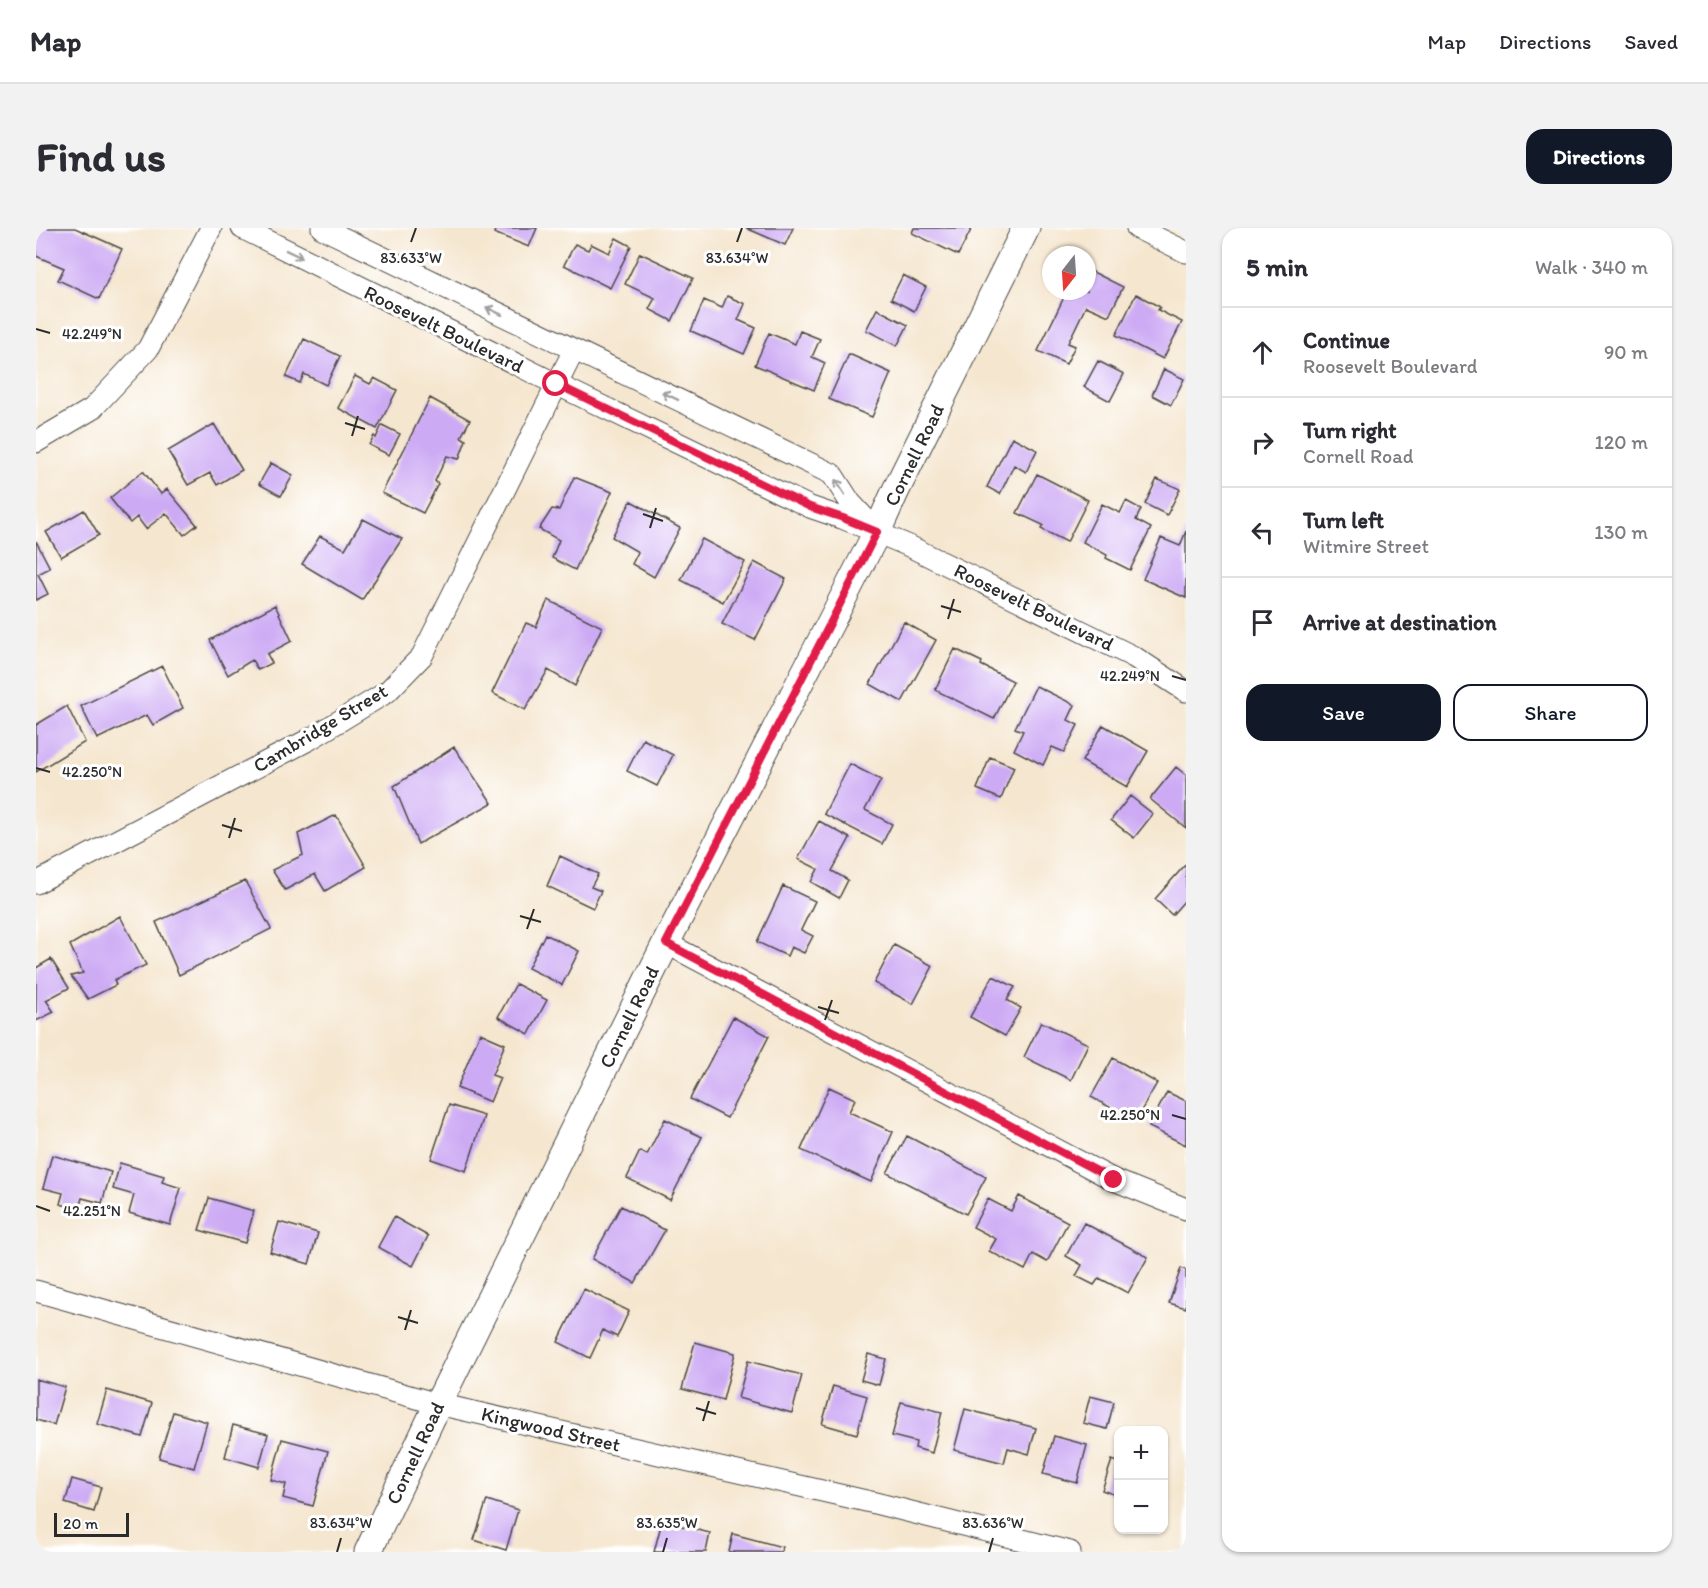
<!DOCTYPE html>
<html lang="en">
<head>
<meta charset="utf-8">
<style>
	:root { --surface:#fff; --page:#f2f2f3; --text:#2b2b33; --muted:#7c7c81; --line:#e1e1e2; --accent:#111827 }
	body { margin:0; font-family:Itim,sans-serif; background:var(--page); color:var(--text) }
	.controls { position:absolute; right:18px; bottom:18px; display:grid; overflow:hidden; border-radius:12px; box-shadow:0 2px 4px #0004 }
	.controls button { width:54px; height:54px; display:grid; place-items:center; padding:0; border:0; border-bottom:2px solid var(--line); background:var(--surface); color:var(--text); font:30px sans-serif }
	.compass { position:absolute; left:1006px; top:18px; width:54px; height:54px; border-radius:50%; background:var(--surface); box-shadow:0 2px 4px #0004; rotate:197deg }
	.scale { position:absolute; left:18px; bottom:15px; width:75px; box-sizing:border-box; padding-left:6px; border:3px solid #2b2b2b; border-top:0; font-size:16px; line-height:21px; white-space:nowrap; color:#2b2b2b; -webkit-text-stroke:4px #fff; paint-order:stroke }
	.stop { position:absolute; width:18px; height:18px; margin:-14px; border:4px solid #e11d48; border-radius:50%; background:#fff }
	.stop.end { background:#e11d48; border-color:#fff; box-shadow:0 2px 6px #0008 }
	.list { margin:0; padding:0; list-style:none }
	h2 { display:flex; justify-content:space-between; align-items:center; height:78px; margin:0; padding:0 24px; font-size:26px }
	h2 small { font-size:20px; font-weight:400; color:var(--muted) }
	.list li { display:grid; grid-template-columns:39px 1fr auto; gap:18px; align-items:center; box-sizing:border-box; height:90px; padding:0 24px; border-top:2px solid var(--line) }
	.list b { display:block; font-size:22px; white-space:nowrap }
	.list p { margin:0; font-size:20px; white-space:nowrap; color:var(--muted) }
	.list em { font-size:20px; font-style:normal; color:var(--muted) }
	.actions { display:flex; gap:12px; padding:18px 24px }
	.actions a { flex:1; padding:14px 0; border:2px solid var(--accent); border-radius:18px; text-align:center; font-size:21px; color:var(--accent) }
	.actions .main { background:var(--accent); color:#fff }
	.icon { flex:none; width:33px; height:33px; fill:none; stroke:currentColor; stroke-width:2; stroke-linecap:round; stroke-linejoin:round }
	.map { position:relative; flex:none; width:1150px; height:1324px; overflow:hidden; border-radius:18px }
	header { display:flex; align-items:center; gap:36px; box-sizing:border-box; height:84px; padding:0 30px; background:var(--surface); border-bottom:2px solid var(--line) }
	header strong { font-size:28px }
	nav { display:flex; gap:33px; margin-inline-start:auto; font-size:21px }
	.intro { display:flex; align-items:center; justify-content:space-between; box-sizing:border-box; height:144px; padding:0 36px }
	h1 { margin:0; font-size:42px }
	.button { padding:15px 27px; border-radius:18px; background:var(--accent); color:#fff; font-size:21px; font-weight:700 }
	main { display:flex; gap:36px; padding:0 36px }
	aside { flex:1; background:var(--surface); border-radius:18px; box-shadow:0 2px 4px #0004 }
	.map>svg:first-child { display:block }
	.building { fill:#cdabf4 }
	.lines { fill:none; stroke-linecap:round; stroke-linejoin:round }
	.minor-casing { stroke:#494744; stroke-width:23 }
	.tertiary-casing { stroke:#494744; stroke-width:29 }
	.minor { stroke:#fff; stroke-width:21 }
	.tertiary { stroke:#fff; stroke-width:27 }
	.oneway { stroke:#a0a0a0 }
	.route { stroke:#e11d48; stroke-width:8 }
	.ticks { fill:none; stroke:#2b2b2b; stroke-width:2 }
	.labels { text-anchor:middle; stroke-width:6; stroke-linejoin:round; paint-order:stroke }
	.street-label { font-size:20px; fill:#2b2b2b; stroke:#fff }
	.ticks-label { font-size:15px; text-anchor:middle; fill:#2b2b2b; stroke:#fff; stroke-width:6; stroke-linejoin:round; paint-order:stroke }
</style>
</head>
<body>
<header>
<strong>Map</strong>
<nav><a>Map</a><a>Directions</a><a>Saved</a></nav>
</header>
<div class="intro"><h1>Find us</h1><a class="button">Directions</a></div>
<main>
<div class="map">
<svg width="1150" height="1324" viewBox="0 0 1150 1324">
	<rect width="100%" height="100%" fill="#fff"/>
	<filter id="ink" filterUnits="userSpaceOnUse"><feTurbulence type="fractalNoise" baseFrequency=".0167" numOctaves="2"/><feDisplacementMap in="SourceGraphic" scale="12" xChannelSelector="R" yChannelSelector="G"/><feConvolveMatrix kernelMatrix="1 2 1 2 8 2 1 2 1" color-interpolation-filters="sRGB"/></filter>
	<filter id="wash" filterUnits="userSpaceOnUse"><feTurbulence type="fractalNoise" baseFrequency=".008" numOctaves="4" result="noise"/><feDisplacementMap in="SourceGraphic" scale="24" xChannelSelector="R" yChannelSelector="G"/><feGaussianBlur stdDeviation="1.35" result="paint"/><feColorMatrix in="noise" values="0 0 0 0 0 0 0 0 0 0 0 0 0 0 0 0 0 1.4 0 .05"/><feComposite in="paint" operator="in"/></filter>
	<g filter="url(#wash)">
		<rect width="100%" height="100%" fill="#f5e6cf"/>
		<g id="blocks">
			<path class="building" d="M 4,0 L 39,0 L 86,21 L 63,71 L 22,52 L 28,40 L 0,28 L 0,10 Z
				M 460,0 L 501,0 L 493,19 L 458,5 Z
				M 710,0 L 757,0 L 749,17 Z
				M 878,0 L 936,0 L 922,27 L 876,5 Z
				M 580,10 L 595,18 L 574,60 L 528,37 L 539,16 L 552,22 L 555,16 L 573,25 Z
				M 604,25 L 657,50 L 636,93 L 613,81 L 619,70 L 589,56 Z
				M 1051,41 L 1087,59 L 1073,88 L 1050,78 L 1032,115 L 1039,118 L 1030,136 L 1002,123 L 1031,63 L 1051,63 Z
				M 867,47 L 890,59 L 878,83 L 855,71 Z
				M 1100,66 L 1124,79 L 1122,82 L 1146,94 L 1127,131 L 1080,107 Z
				M 691,68 L 709,76 L 702,92 L 720,100 L 708,126 L 655,103 L 668,72 L 686,80 Z
				M 841,81 L 872,97 L 861,118 L 830,102 Z
				M 764,103 L 784,111 L 776,129 L 789,135 L 778,162 L 719,137 L 733,105 L 759,116 Z
				M 268,111 L 304,128 L 290,157 L 268,146 L 264,155 L 250,149 Z
				M 813,126 L 855,145 L 836,189 L 793,171 Z
				M 1062,133 L 1088,146 L 1074,173 L 1048,159 Z
				M 1128,141 L 1148,151 L 1135,177 L 1116,167 Z
				M 319,148 L 334,156 L 338,150 L 361,162 L 341,201 L 302,180 Z
				M 394,170 L 434,192 L 425,209 L 430,212 L 423,231 L 411,228 L 399,253 L 402,256 L 387,285 L 346,265 Z
				M 178,196 L 206,242 L 181,257 L 174,245 L 152,257 L 132,223 Z
				M 346,197 L 364,206 L 353,227 L 333,217 L 338,208 L 340,210 Z
				M 976,209 L 1001,222 L 990,244 L 978,237 L 964,266 L 951,259 Z
				M 235,235 L 257,247 L 245,268 L 223,256 Z
				M 107,243 L 125,266 L 131,261 L 161,297 L 148,307 L 130,285 L 110,301 L 101,289 L 94,295 L 74,270 Z
				M 1001,246 L 1052,272 L 1031,314 L 1005,301 L 1007,297 L 981,285 Z
				M 538,249 L 576,264 L 539,342 L 516,330 L 523,312 L 503,301 L 516,281 L 523,282 Z
				M 1121,251 L 1144,261 L 1131,287 L 1109,276 Z
				M 595,273 L 644,300 L 618,349 L 596,336 L 602,324 L 576,309 Z
				M 1090,273 L 1105,281 L 1100,292 L 1115,300 L 1094,342 L 1070,330 L 1071,327 L 1047,314 L 1066,276 L 1084,285 Z
				M 48,282 L 63,307 L 25,329 L 10,304 Z
				M 327,291 L 366,311 L 326,372 L 266,336 L 284,308 L 309,321 Z
				M 1150,303 L 1150,370 L 1107,351 L 1125,310 L 1144,318 Z
				M 666,311 L 709,334 L 687,374 L 645,352 Z
				M 0,313 L 14,340 L 2,346 L 12,366 L 0,372 Z
				M 718,334 L 750,351 L 719,412 L 686,396 Z
				M 512,372 L 566,399 L 539,458 L 512,442 L 489,482 L 456,465 L 490,395 L 500,399 Z
				M 239,377 L 256,413 L 231,426 L 236,435 L 222,442 L 216,432 L 192,447 L 174,412 Z
				M 868,394 L 900,412 L 866,474 L 834,456 Z
				M 919,421 L 946,434 L 945,437 L 977,453 L 958,491 L 899,462 Z
				M 126,438 L 147,480 L 117,497 L 111,487 L 61,511 L 45,478 Z
				M 1000,458 L 1039,477 L 1032,492 L 1042,497 L 1028,524 L 1016,519 L 1007,537 L 978,522 L 987,503 L 979,500 Z
				M 31,478 L 49,514 L 0,544 L 0,497 Z
				M 1067,497 L 1112,523 L 1091,559 L 1046,533 Z
				M 607,511 L 637,527 L 621,558 L 591,543 Z
				M 418,519 L 456,575 L 382,616 L 358,558 Z
				M 954,529 L 978,539 L 965,571 L 941,561 Z
				M 814,536 L 845,552 L 829,582 L 856,596 L 846,616 L 788,586 Z
				M 1140,539 L 1150,547 L 1150,600 L 1114,571 Z
				M 1094,568 L 1117,586 L 1098,610 L 1075,592 Z
				M 300,587 L 330,639 L 289,663 L 279,646 L 249,662 L 236,642 L 267,627 L 262,606 Z
				M 783,593 L 814,610 L 796,643 L 812,652 L 803,670 L 775,654 L 782,641 L 762,631 Z
				M 524,628 L 562,646 L 555,659 L 565,663 L 557,680 L 511,658 Z
				M 1150,636 L 1150,671 L 1136,687 L 1119,671 Z
				M 209,653 L 235,701 L 143,747 L 120,694 Z
				M 747,658 L 779,673 L 765,702 L 777,708 L 768,725 L 755,719 L 751,728 L 721,714 Z
				M 84,688 L 110,737 L 78,752 L 80,757 L 52,771 L 35,748 L 47,745 L 34,717 Z
				M 509,706 L 543,723 L 526,757 L 492,740 Z
				M 858,717 L 897,738 L 877,776 L 838,755 Z
				M 15,731 L 33,760 L 10,772 L 18,784 L 0,793 L 0,740 Z
				M 957,748 L 979,759 L 971,772 L 985,780 L 969,808 L 934,789 Z
				M 480,756 L 511,772 L 493,806 L 462,789 Z
				M 697,789 L 733,808 L 691,890 L 654,871 Z
				M 1005,794 L 1052,816 L 1035,852 L 988,829 Z
				M 444,805 L 469,816 L 456,847 L 464,850 L 454,874 L 421,860 Z
				M 1077,830 L 1121,855 L 1102,888 L 1091,881 L 1088,887 L 1055,869 Z
				M 793,859 L 819,871 L 813,884 L 857,904 L 835,954 L 765,922 Z
				M 1131,864 L 1150,873 L 1150,917 L 1113,899 Z
				M 413,877 L 448,888 L 430,943 L 395,931 Z
				M 629,891 L 666,909 L 634,972 L 591,950 L 604,923 L 611,927 Z
				M 871,908 L 950,949 L 930,986 L 851,945 Z
				M 16,927 L 75,944 L 66,975 L 46,970 L 43,981 L 24,976 L 27,965 L 7,960 Z
				M 84,935 L 128,948 L 126,954 L 145,960 L 134,997 L 93,985 L 98,967 L 77,961 Z
				M 983,968 L 1032,994 L 1011,1034 L 997,1026 L 989,1042 L 953,1023 L 960,1011 L 937,999 L 952,971 L 975,983 Z
				M 173,970 L 218,983 L 209,1015 L 163,1002 Z
				M 585,978 L 629,1002 L 599,1055 L 556,1031 Z
				M 358,989 L 392,1008 L 377,1038 L 342,1019 Z
				M 243,994 L 282,1005 L 273,1036 L 234,1024 Z
				M 1048,995 L 1112,1029 L 1092,1065 L 1063,1050 L 1058,1057 L 1040,1048 L 1046,1037 L 1030,1028 Z
				M 1145,1040 L 1150,1042 L 1150,1080 L 1133,1075 Z
				M 548,1061 L 593,1083 L 581,1109 L 567,1102 L 554,1130 L 522,1114 Z
				M 659,1114 L 699,1125 L 687,1172 L 646,1161 Z
				M 832,1126 L 850,1131 L 843,1157 L 825,1152 Z
				M 712,1133 L 766,1147 L 756,1185 L 702,1170 Z
				M 0,1151 L 29,1159 L 18,1197 L 0,1192 Z
				M 797,1158 L 831,1168 L 821,1206 L 786,1196 Z
				M 71,1162 L 116,1175 L 106,1209 L 61,1196 Z
				M 1054,1168 L 1078,1174 L 1071,1201 L 1047,1195 Z
				M 865,1174 L 906,1184 L 896,1225 L 879,1220 L 880,1214 L 856,1208 Z
				M 929,1181 L 1000,1200 L 993,1226 L 972,1220 L 968,1235 L 918,1222 Z
				M 137,1184 L 171,1194 L 158,1240 L 123,1230 Z
				M 197,1197 L 232,1206 L 223,1239 L 189,1229 Z
				M 1018,1208 L 1051,1217 L 1041,1255 L 1007,1246 Z
				M 246,1211 L 292,1223 L 277,1278 L 247,1270 L 250,1256 L 235,1252 Z
				M 1076,1232 L 1082,1234 L 1082,1268 L 1066,1262 Z
				M 36,1251 L 65,1259 L 58,1284 L 29,1275 Z
				M 451,1272 L 482,1282 L 470,1322 L 438,1312 Z
				M 626,1293 L 674,1305 L 670,1324 L 618,1324 Z
				M 697,1306 L 746,1319 L 745,1324 L 693,1324 Z"/>
		</g>
	</g>
	<g filter="url(#ink)">
		<use href="#blocks" fill-opacity="0" stroke="#494744" stroke-width="1.5"/>
		<g class="lines">
			<defs>
				<path id="minor" d="M 206,0 L 520,156 L 774,279 L 806,290 L 871,317 L 1098,429 L 1150,463
					M 286,0 L 796,246 L 814,274 L 837,299
					M 1101,0 L 1150,24
					M 0,214 L 56,181 L 112,121 L 175,0
					M 0,655 L 274,511 L 351,464 L 386,428 L 538,122
					M 630,715 L 1078,952 L 1150,981
					M 0,1063 L 402,1176 L 839,1275 L 1034,1324"/>
				<path id="tertiary" d="M 332,1324 L 402,1176 L 630,715 L 841,304 L 860,262 L 990,0"/>
			</defs>
			<use href="#minor" class="minor-casing"/>
			<use href="#tertiary" class="tertiary-casing"/>
			<use href="#minor" class="minor"/>
			<use href="#tertiary" class="tertiary"/>
		</g>
		<defs><path id="oneway-shaft" d="M-6 0H5M1.5-3L5.5 0L1.5 3" fill="none" stroke-width="1.6" stroke-linecap="round" stroke-linejoin="round" transform="scale(1.5)"/></defs>
		<g class="oneway">
			<use href="#oneway-shaft" transform="translate(258 26) rotate(26)"/>
			<use href="#oneway-shaft" transform="translate(458 83) rotate(-154)"/>
			<use href="#oneway-shaft" transform="translate(634 168) rotate(-154)"/>
			<use href="#oneway-shaft" transform="translate(804 259) rotate(-123)"/>
		</g>
	</g>
	<g class="lines" filter="url(#ink)">
		<path class="route" d="M 520,156 L 774,279 L 807,290 L 841,304 L 630,715 L 1078,952"/>
	</g>
	<path class="ticks" d="M 375,14 L 380,0M 701,14 L 706,0M 0,101 L 14,105M 309,195 L 329,201M 316,208 L 322,188M 607,286 L 627,293M 614,300 L 620,280M 905,378 L 925,384M 912,391 L 918,371M 1136,448 L 1150,452M 0,540 L 14,544M 186,597 L 206,603M 193,610 L 199,590M 484,688 L 505,694M 491,701 L 498,681M 782,779 L 803,785M 789,792 L 796,772M 1136,887 L 1150,891M 0,978 L 14,983M 362,1089 L 382,1095M 369,1102 L 375,1082M 660,1180 L 680,1186M 667,1193 L 673,1173M 301,1324 L 305,1310M 627,1324 L 631,1310M 953,1324 L 957,1310"/>
	<g class="labels">
		<g class="street-label">
			<text transform="translate(408 101) rotate(26)" y="7">Roosevelt Boulevard</text>
			<text transform="translate(878 227) rotate(-64)" y="7">Cornell Road</text>
			<text transform="translate(998 379) rotate(26)" y="7">Roosevelt Boulevard</text>
			<text transform="translate(284 500) rotate(-31)" y="7">Cambridge Street</text>
			<text transform="translate(593 789) rotate(-64)" y="7">Cornell Road</text>
			<text transform="translate(515 1201) rotate(13)" y="7">Kingwood Street</text>
			<text transform="translate(379 1225) rotate(-65)" y="7">Cornell Road</text>
		</g>
	</g>
	<g class="ticks-label">
		<text x="375" y="35">83.633°W</text>
		<text x="701" y="35">83.634°W</text>
		<text x="56" y="111">42.249°N</text>
		<text x="1094" y="453">42.249°N</text>
		<text x="56" y="549">42.250°N</text>
		<text x="1094" y="892">42.250°N</text>
		<text x="56" y="988">42.251°N</text>
		<text x="305" y="1300">83.634°W</text>
		<text x="631" y="1300">83.635°W</text>
		<text x="957" y="1300">83.636°W</text>
	</g>
</svg>
<div class="controls">
<button>+</button>
<button>−</button>
</div>
<svg class="compass" viewBox="-18 -18 36 36"><path d="M0-13l5 13h-10z" fill="#e53935"/><path d="M0 13l5-13h-10z" fill="#7c7c81"/></svg>
<div class="scale">20 m</div>
<div class="stop" style="left:520px;top:156px"></div>
<div class="stop end" style="left:1078px;top:952px"></div>
</div>
<aside>
<h2>5 min<small>Walk · 340 m</small></h2>
<ul class="list">
<li><svg class="icon" aria-label="ahead" viewBox="0 0 24 24"><path d="M12 20V5M6 11l6-6 6 6"/></svg><div><b>Continue</b><p>Roosevelt Boulevard</p></div><em>90 m</em></li>
<li><svg class="icon" aria-label="right" viewBox="0 0 24 24"><path d="M7 20v-9h11M14 6l5 5-5 5"/></svg><div><b>Turn right</b><p>Cornell Road</p></div><em>120 m</em></li>
<li><svg class="icon" aria-label="left" viewBox="0 0 24 24"><path d="M17 20v-9H6M10 6l-5 5 5 5"/></svg><div><b>Turn left</b><p>Witmire Street</p></div><em>130 m</em></li>
<li><svg class="icon" aria-label="arrive" viewBox="0 0 24 24"><path d="M6 21V4h12l-3 4 3 4H6"/></svg><div><b>Arrive at destination</b></div></li>
</ul>
<div class="actions"><a class="main">Save</a><a>Share</a></div>
</aside>
</main>
</body>
</html>
